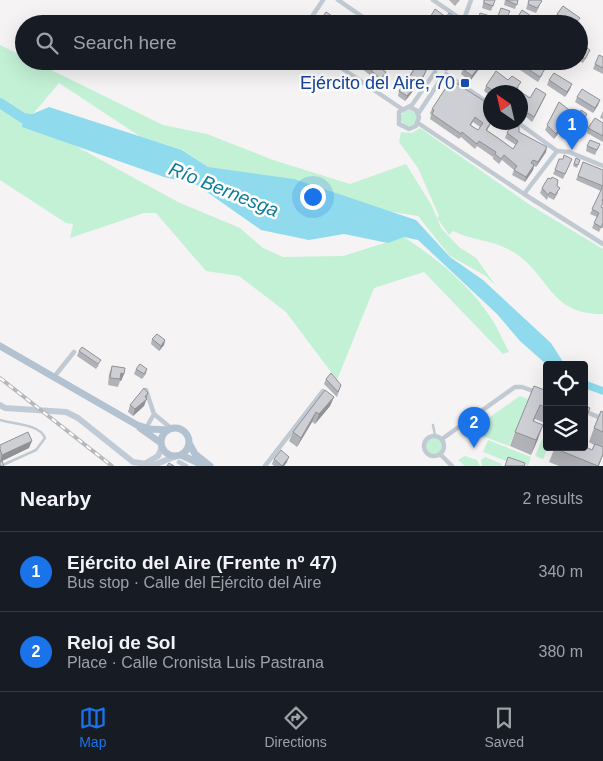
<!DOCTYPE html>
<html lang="en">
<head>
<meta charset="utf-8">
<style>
	:root { --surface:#171b24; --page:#242831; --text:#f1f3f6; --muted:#9ea1a6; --line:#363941; --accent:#1a73e8 }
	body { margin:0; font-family:Arial,sans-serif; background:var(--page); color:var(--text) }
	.controls { position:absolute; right:15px; bottom:15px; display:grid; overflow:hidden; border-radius:5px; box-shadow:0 5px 20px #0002 }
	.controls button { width:45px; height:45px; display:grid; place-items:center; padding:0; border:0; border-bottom:1px solid var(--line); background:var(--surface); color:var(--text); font:25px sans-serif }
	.compass { position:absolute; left:483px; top:85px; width:45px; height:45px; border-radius:50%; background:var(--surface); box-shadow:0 5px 20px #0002; rotate:326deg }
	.you { position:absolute; left:312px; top:196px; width:18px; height:18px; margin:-12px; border:4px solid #fff; border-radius:50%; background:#1a73e8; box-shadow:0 0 0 8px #1a73e833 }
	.badge { display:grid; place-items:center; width:32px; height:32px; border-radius:50%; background:var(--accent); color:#fff; font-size:16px; font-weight:700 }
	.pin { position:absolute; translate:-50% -41px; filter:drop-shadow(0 1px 2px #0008) }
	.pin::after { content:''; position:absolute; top:26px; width:18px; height:15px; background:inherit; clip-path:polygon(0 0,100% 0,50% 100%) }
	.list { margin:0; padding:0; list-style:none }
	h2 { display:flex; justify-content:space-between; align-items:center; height:65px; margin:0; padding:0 20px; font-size:21px }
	h2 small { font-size:16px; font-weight:400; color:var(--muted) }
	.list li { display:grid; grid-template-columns:32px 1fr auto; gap:15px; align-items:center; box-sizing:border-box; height:80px; padding:0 20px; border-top:1px solid var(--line) }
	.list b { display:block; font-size:19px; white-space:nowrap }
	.list p { margin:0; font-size:16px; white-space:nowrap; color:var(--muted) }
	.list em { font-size:16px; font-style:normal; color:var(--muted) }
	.icon { flex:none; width:28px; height:28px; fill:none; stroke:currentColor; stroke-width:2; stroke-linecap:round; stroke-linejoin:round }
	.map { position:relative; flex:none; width:603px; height:466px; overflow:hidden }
	.search { position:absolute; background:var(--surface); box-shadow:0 5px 20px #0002; left:15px; right:15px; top:15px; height:55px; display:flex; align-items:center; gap:12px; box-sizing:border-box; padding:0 18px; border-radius:28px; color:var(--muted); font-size:19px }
	.sheet { height:225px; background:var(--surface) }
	nav { display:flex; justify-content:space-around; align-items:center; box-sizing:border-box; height:70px; border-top:1px solid var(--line); background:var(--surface); font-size:14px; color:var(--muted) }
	nav a { display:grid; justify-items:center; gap:2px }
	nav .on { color:var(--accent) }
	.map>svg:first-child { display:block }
	.green { fill:#c3f1d5 }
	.water { fill:#90daee }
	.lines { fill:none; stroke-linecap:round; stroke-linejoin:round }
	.river { stroke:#90daee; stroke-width:10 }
	.lane { stroke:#c1cad2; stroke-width:2.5 }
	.street { stroke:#c1cad2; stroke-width:4.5 }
	.secondary { stroke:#c1cbd6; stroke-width:6 }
	.primary { stroke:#b3c2d1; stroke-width:7 }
	.rail-casing { stroke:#b5b8bd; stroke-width:4 }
	.rail { stroke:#fff; stroke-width:2; stroke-dasharray:5.5; stroke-linecap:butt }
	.wall { fill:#b0b2b7; fill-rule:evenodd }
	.shaded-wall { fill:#909195 }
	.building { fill:#cdcfd5; stroke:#909195; fill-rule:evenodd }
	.transit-dot { fill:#1a4fb4; stroke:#fff; stroke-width:2 }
	.labels { text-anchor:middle; stroke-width:5; stroke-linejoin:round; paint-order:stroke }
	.transit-label { font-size:18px; fill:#164399; stroke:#fff; text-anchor:end }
	.water-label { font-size:19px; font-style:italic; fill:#0c7c9b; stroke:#fff }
</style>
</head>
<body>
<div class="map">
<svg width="603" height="466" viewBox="0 0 603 466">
	<rect width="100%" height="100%" fill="#f5f3f3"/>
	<path class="green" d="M 0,45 L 24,57 L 24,61 L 33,61 L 163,125 L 207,134 L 273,160 L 350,184 L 406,164 L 432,206 L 441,228 L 459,247 L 476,258 L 496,286 L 486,276 L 450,256 L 418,216 L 287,195 L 208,167 L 183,150 L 141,137 L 59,83 L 28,120 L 178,202 L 240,228 L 263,248 L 283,257 L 343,256 L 404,237 C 436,258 470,285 491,318 C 498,328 503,341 509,352 L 503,354 L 424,272 L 374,288 L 337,380 L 286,312 L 239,276 L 206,271 L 156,213 L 144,213 L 70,238 L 73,224 L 66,223 L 0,180 Z
		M401 118a8 8 0 1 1 16 0a8 8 0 1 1-16 0Z
		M 420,128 L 530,205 L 603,249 L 603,314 C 550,315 550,276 515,253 C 496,240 473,241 453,231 L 449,235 L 437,218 L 439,216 L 418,168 L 399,142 L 401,132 L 412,133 Z
		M 520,396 L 528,399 L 509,446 L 470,431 Z
		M426 446a8 8 0 1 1 16 0a8 8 0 1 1-16 0Z
		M 542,439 L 547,441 L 548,447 L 543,459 L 535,456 Z
		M 488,440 L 531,457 L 528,466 L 519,466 L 483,452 Z
		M 465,456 L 477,460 L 480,466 L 465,466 L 458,460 Z
		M 485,457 L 502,464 L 501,466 L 482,466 L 481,460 Z"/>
	<path class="water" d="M 49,107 L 182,150 L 208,167 L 294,179 L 416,220 L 450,257 L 483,280 L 551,343 L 565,365 L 547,365 L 520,341 L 497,314 L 418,240 L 404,237 L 388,243 L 344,234 L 309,240 L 261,230 L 197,185 L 164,177 L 22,127 L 23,118 Z
		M 584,380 L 603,387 L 603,395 L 584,388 Z"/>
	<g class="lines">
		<path class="river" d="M 0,103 L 23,118 L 34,120"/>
		<path class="lane" d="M 0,420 C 12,424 40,424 45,438 L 36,450 L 5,464
			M 433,425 L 435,435"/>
		<path class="street" d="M 338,0 L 373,24
			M 433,0 L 464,21
			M 463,22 L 471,0
			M 307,24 L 323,0
			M 331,61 L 402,109
			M 427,61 L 436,67
			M 436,67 L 441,65 L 446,69
			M 446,69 L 452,61
			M 446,74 L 490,104
			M 409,107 L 416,110 L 419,117 L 416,126 L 409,129 L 399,124 L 399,112 L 412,105 L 435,72
			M 418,114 L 443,76
			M 517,122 L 557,151 L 569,152 L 603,166
			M 418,123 L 524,194 L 603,244
			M 524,194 L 557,151
			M 54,377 L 74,352
			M 146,390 L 154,414 L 146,428
			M 584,411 L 603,419
			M 154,414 L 172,429
			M424 446a10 10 0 1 1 20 0a10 10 0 1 1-20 0Z
			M 442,439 L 515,387 L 522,387 L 547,396
			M 440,454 L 452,466
			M 179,462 L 186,466
			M 265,466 L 323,391"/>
		<path class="secondary" d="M 0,405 L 5,408 L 66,412 L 78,418 L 133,462 L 154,465 L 176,456
			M 146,463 L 158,456 L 162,447"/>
		<path class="primary" d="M 0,346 L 137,425 L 150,429 L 168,430
			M 140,428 L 161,443
			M161 442a14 14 0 1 1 28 0a14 14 0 1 1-28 0Z
			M 189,443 L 195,454 L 210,466
			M 181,455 L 205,466"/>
		<defs>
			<path id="rail" d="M 0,378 L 112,466"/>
		</defs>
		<use href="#rail" class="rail-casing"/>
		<use href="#rail" class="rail"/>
	</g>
	<path class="wall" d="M 449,0 L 460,0 L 455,6 Z
		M 484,0 L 495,0 L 491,11 L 482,8 Z
		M 505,0 L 518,0 L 515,9 L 504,5 Z
		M 529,0 L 540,5 L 536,13 L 526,9 Z
		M 557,14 L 578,22 L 577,24 L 562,24 L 555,19 Z
		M 414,16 L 426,24 L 446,17 L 458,21 L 457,24 L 408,24 Z
		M 517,18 L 529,21 L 527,24 L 517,24 L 516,23 Z
		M 579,43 L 588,55 L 583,63 L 579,61 Z
		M 603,57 L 603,74 L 593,69 L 595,64 Z
		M 352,61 L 373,61 L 372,63 L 384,71 L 384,77 L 380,83 Z
		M 504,61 L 516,61 L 512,67 Z
		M 413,64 L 427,69 L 422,80 L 405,101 L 398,96 L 399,91 L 413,70 L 411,69 Z
		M 522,65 L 543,74 L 538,82 L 520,70 Z
		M 463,69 L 479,69 L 470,81 L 461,74 Z
		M 549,80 L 570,89 L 565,97 L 547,85 Z
		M 486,86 L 519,87 L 517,89 L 530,98 L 546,94 L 532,122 L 526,117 L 525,119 L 520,115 L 520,92 L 500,92 L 498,91 L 497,92 L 490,92 L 490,96 L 484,91 Z
		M 577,97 L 600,100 L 598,105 L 593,113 L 575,102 Z
		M 484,101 L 487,130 L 513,149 L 516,145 L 505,138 L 507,133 L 519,132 L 546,152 L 536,167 L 534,166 L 533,170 L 525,182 L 512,175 L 514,170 L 502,160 L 499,164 L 493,159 L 493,157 L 477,146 L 475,149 L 461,137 L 459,139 L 430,119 L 431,115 L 430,113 L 432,109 ZM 473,122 L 480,127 L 478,130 L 471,125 Z
		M 559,102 L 577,116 L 585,119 L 579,129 L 567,121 L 554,139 L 545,130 Z
		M 603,111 L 603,119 L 600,118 Z
		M 603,123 L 603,142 L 587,133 L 588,128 Z
		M 568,134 L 579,140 L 575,145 L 566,139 Z
		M 600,144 L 595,155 L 586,151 L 587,146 Z
		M 576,158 L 580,160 L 577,168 L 573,166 Z
		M 572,159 L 563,179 L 553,174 L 555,170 Z
		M 583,162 L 603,170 L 602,207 L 603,208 L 603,228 L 601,228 L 599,232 L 592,228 L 597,217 L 590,214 L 601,191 L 576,180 Z
		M 557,186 L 558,193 L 554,200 L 548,197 L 547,200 L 540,193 L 542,188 Z
		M 152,339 L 165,340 L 164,345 L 159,351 L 151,344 Z
		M 79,351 L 99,365 L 96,369 L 77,356 Z
		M 112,366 L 124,374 L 121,381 L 120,381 L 118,387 L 108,385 L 109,374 Z
		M 136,369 L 147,369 L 146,374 L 142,379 L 134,374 Z
		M 326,379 L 341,385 L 337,397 L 324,384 Z
		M 547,391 L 547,418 L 545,423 L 535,419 L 534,421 L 538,439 L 531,455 L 510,446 L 515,432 Z
		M 334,397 L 330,406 L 315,424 L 312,422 L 297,447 L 289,441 L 293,432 Z
		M 146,399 L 147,399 L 144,406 L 133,416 L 128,412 L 130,405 Z
		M 603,412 L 603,455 L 599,466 L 559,466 L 549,462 L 555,447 L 592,450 L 594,445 L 589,442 L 594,428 Z
		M 0,445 L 29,448 L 0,462 Z
		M 274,459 L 287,462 L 284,466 L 274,466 L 272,464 Z"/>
	<path class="shaded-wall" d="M 429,64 L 422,80 L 405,101 L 407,96 Z
		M 481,64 L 479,69 L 470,81 L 472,76 Z
		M 572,84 L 570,89 L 565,97 L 567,92 Z
		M 546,94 L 544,99 L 532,122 L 534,117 Z
		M 600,100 L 598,105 L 593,113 L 595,108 Z
		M 587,114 L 585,119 L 579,129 L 580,124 Z
		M 569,116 L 567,121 L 554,139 L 556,134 Z
		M 491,122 L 492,122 L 484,135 L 486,130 Z
		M 547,147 L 546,152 L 536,167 L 538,162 Z
		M 534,165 L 533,170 L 525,182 L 526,177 Z
		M 165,340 L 164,345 L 159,351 L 161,346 Z
		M 121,373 L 124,374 L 121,381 L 120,381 Z
		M 148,393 L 144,406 L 133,416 L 135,409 Z
		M 334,397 L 330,406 L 315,424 L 319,414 Z
		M 316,412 L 312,422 L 297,447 L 301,438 Z
		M 543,425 L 538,439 L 531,455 L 536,440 Z
		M 32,441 L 29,448 L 0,462 L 2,455 Z
		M 289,457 L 287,462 L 284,466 L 282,466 Z"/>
	<path class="building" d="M 484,0 L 495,0 L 493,6 L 484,3 Z
		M 506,0 L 518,0 L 517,5 Z
		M 529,0 L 540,0 L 542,1 L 537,8 L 528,4 Z
		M 563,6 L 580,18 L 575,24 L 571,24 L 557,14 Z
		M 501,8 L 510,11 L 504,24 L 495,24 Z
		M 435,9 L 446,17 L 449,13 L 456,18 L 458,21 L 456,24 L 445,24 L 438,19 L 435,24 L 408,23 L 414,16 L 426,24 Z
		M 522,10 L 531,16 L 527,23 L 517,18 Z
		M 326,12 L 335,18 L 332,24 L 318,24 Z
		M 480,13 L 490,16 L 487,24 L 477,24 Z
		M 579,43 L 590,50 L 585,59 L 579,55 Z
		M 599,55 L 603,57 L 603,68 L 595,64 Z
		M 360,61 L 372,61 L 371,62 L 378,67 L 381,63 L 385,66 L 383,70 L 386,72 L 381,79 Z
		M 415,61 L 424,61 L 429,64 L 424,75 L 407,96 L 399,91 L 408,75 L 410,76 L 415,68 L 416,66 L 413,64 Z
		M 468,61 L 475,61 L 481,64 L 472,76 L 463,69 Z
		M 525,61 L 533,61 L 545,69 L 540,77 L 522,65 Z
		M 496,71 L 508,80 L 512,76 L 521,82 L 516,89 L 530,98 L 536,88 L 546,94 L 534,117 L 528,113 L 527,114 L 520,109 L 520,92 L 509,92 L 500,86 L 495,92 L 486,86 Z
		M 554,73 L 572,84 L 567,92 L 549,80 Z
		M 453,81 L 484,101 L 484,108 L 490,112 L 491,122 L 486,130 L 498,138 L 513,149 L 518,141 L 507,133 L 512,122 L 514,122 L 519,126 L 519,132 L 547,147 L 538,162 L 533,160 L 531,163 L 534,165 L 526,177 L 514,170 L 517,166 L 504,155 L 501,159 L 495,154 L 496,152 L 479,141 L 477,144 L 462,132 L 461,134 L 432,114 L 434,110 L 432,109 L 445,89 L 449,83 L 451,85 ZM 475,117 L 483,123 L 478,130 L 470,125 Z
		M 582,89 L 600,100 L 595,108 L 577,97 Z
		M 559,102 L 577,116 L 581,110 L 587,114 L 580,124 L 569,116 L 556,134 L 547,125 Z
		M 595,118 L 603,123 L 603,136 L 588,128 Z
		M 572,129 L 580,135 L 576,140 L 568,134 Z
		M 590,140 L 600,144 L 597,150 L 587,146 Z
		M 564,155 L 572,159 L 565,174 L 555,170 L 559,159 L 563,159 Z
		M 576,158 L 580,160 L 578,165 L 574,164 Z
		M 583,162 L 603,170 L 603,198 L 602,201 L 603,201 L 603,203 L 601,207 L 603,208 L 603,223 L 601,227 L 594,223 L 599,213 L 592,209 L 603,186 L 578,176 Z
		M 552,177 L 558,180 L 557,186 L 560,188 L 555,195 L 550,192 L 548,195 L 542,188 L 548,178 L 551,179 Z
		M 157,334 L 165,340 L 161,346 L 152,339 Z
		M 82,347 L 101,360 L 98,364 L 79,351 Z
		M 140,364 L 147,369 L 144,374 L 136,369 Z
		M 112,366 L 125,368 L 124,374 L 121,373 L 120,379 L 110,378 Z
		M 331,373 L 341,385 L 338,392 L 326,379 Z
		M 534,386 L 547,391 L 547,407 L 540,405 L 533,421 L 543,425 L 536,440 L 515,432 Z
		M 144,388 L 148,393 L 145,397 L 147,399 L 135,409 L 130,405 Z
		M 325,390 L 334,397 L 319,414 L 316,412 L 301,438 L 293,432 Z
		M 584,405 L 590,408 L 584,423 Z
		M 601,411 L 603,412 L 603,432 L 594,428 Z
		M 28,432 L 32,441 L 2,455 L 0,449 L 0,445 Z
		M 595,444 L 603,447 L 603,454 L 598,466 L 554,448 L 555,447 L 584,447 L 584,446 L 592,450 Z
		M 281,450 L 289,457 L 282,466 L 274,459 Z
		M 508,457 L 525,463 L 524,466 L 505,466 Z
		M 2,461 L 4,466 L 0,466 L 0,462 Z
		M 169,463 L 174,466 L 167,466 Z"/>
	<rect class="transit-dot" x="460" y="78" width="10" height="10" rx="2.5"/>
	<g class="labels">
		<g class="transit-label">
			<text x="455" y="89">Ejército del Aire, 70</text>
		</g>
		<g class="water-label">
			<text transform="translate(224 189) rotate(22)" y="7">Río Bernesga</text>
		</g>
	</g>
</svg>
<div class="controls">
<button><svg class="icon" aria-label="locate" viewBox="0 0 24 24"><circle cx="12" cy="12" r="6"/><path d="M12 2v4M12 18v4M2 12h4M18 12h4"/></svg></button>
<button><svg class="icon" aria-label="layers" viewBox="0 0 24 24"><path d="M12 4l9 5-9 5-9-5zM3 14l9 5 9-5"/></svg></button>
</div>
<svg class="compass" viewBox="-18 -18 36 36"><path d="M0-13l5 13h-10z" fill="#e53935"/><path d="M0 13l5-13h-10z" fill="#9ea1a6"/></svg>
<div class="you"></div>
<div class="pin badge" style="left:572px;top:150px">1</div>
<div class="pin badge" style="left:474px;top:448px">2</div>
<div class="search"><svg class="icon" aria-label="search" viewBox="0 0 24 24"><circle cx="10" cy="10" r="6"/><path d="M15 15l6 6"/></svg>Search here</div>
</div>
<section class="sheet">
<h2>Nearby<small>2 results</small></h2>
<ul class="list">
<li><span class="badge">1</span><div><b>Ejército del Aire (Frente nº 47)</b><p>Bus stop · Calle del Ejército del Aire</p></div><em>340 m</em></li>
<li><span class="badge">2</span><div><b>Reloj de Sol</b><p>Place · Calle Cronista Luis Pastrana</p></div><em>380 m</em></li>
</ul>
</section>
<nav>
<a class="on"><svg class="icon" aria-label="map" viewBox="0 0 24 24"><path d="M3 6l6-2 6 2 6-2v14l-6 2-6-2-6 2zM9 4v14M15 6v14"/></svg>Map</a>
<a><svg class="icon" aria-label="directions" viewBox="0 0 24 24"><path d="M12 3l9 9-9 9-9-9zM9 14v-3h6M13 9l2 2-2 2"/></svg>Directions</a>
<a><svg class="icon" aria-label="saved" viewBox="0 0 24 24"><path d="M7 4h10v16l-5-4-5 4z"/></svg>Saved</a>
</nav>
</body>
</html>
